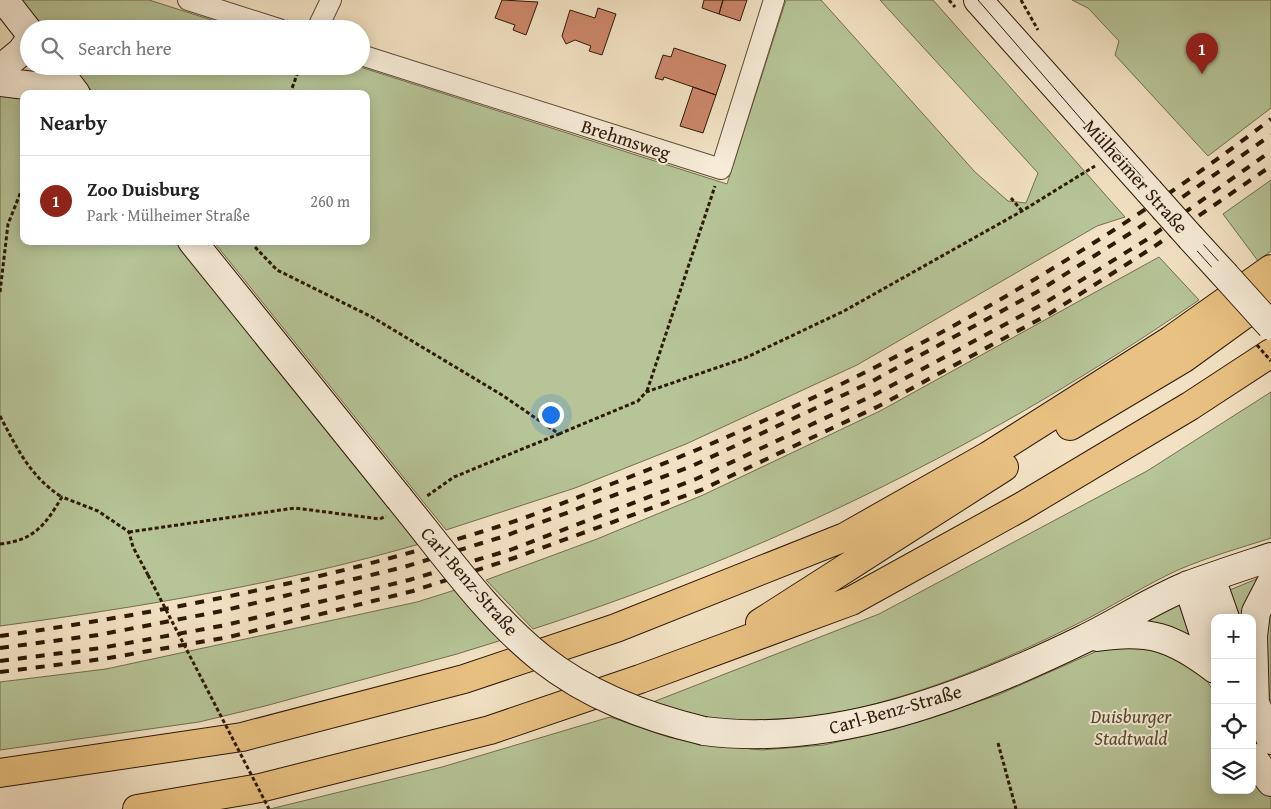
<!DOCTYPE html>
<html lang="en">
<head>
<meta charset="utf-8">
<style>
	:root { --surface:#fff; --page:#f2f2f2; --text:#222; --muted:#767676; --line:#e0e0e0; --accent:#8f2418 }
	body { margin:0; font-family:"Gentium Book Plus",serif; background:var(--page); color:var(--text) }
	.controls { position:absolute; right:15px; bottom:15px; display:grid; overflow:hidden; border-radius:10px; box-shadow:0 2px 12px #0003 }
	.controls button { width:45px; height:45px; display:grid; place-items:center; padding:0; border:0; border-bottom:1px solid var(--line); background:var(--surface); color:var(--text); font:25px sans-serif }
	.you { position:absolute; left:550px; top:414px; width:18px; height:18px; margin:-12px; border:4px solid #fff; border-radius:50%; background:#1a73e8; box-shadow:0 0 0 8px #1a73e833 }
	.badge { display:grid; place-items:center; width:32px; height:32px; border-radius:50%; background:var(--accent); color:#fff; font-size:16px; font-weight:700 }
	.pin { position:absolute; translate:-50% -41px; filter:drop-shadow(0 1px 2px #0008) }
	.pin::after { content:''; position:absolute; top:26px; width:18px; height:15px; background:inherit; clip-path:polygon(0 0,100% 0,50% 100%) }
	.list { margin:0; padding:0; list-style:none }
	h2 { display:flex; justify-content:space-between; align-items:center; height:65px; margin:0; padding:0 20px; font-size:21px }
	h2 small { font-size:16px; font-weight:400; color:var(--muted) }
	.list li { display:grid; grid-template-columns:32px 1fr auto; gap:15px; align-items:center; box-sizing:border-box; height:90px; padding:0 20px; border-top:1px solid var(--line) }
	.list b { display:block; font-size:19px; white-space:nowrap }
	.list p { margin:0; font-size:16px; white-space:nowrap; color:var(--muted) }
	.list em { font-size:16px; font-style:normal; color:var(--muted) }
	.icon { flex:none; width:28px; height:28px; fill:none; stroke:currentColor; stroke-width:2; stroke-linecap:round; stroke-linejoin:round }
	.map { position:relative; flex:none; width:1271px; height:809px; overflow:hidden }
	.search { position:absolute; background:var(--surface); box-shadow:0 2px 12px #0003; left:20px; top:20px; width:350px; height:55px; display:flex; align-items:center; gap:12px; box-sizing:border-box; padding:0 18px; border-radius:28px; color:var(--muted); font-size:19px }
	.panel { position:absolute; background:var(--surface); box-shadow:0 2px 12px #0003; left:20px; top:90px; width:350px; height:155px; border-radius:10px }
	.map>svg:first-child { display:block }
	.green { fill:#b6c497; stroke:#726e4e }
	.building { fill:#cb876a; stroke:#2d1905 }
	.lines { fill:none; stroke-linecap:round; stroke-linejoin:round }
	.street-casing { stroke:#5e4b34; stroke-width:22 }
	.secondary-casing { stroke:#2d1905; stroke-width:30 }
	.highway-casing { stroke:#2d1905; stroke-width:30 }
	.path { stroke:#2d1905; stroke-width:3; stroke-dasharray:4 2.5; stroke-linecap:butt }
	.street { stroke:#f7ecd8; stroke-width:20 }
	.secondary { stroke:#f7ecd8; stroke-width:28 }
	.highway { stroke:#e9c182; stroke-width:28 }
	.tram { stroke:#2d1905; stroke-width:1 }
	.rail { stroke:#2d1905; stroke-width:4; stroke-dasharray:9 9; stroke-linecap:butt }
	.secondary-bridge-casing { stroke:#2d1905; stroke-width:30; stroke-linecap:butt }
	.path-bridge { stroke:#2d1905; stroke-width:3; stroke-dasharray:4 2.5; stroke-linecap:butt }
	.secondary-bridge { stroke:#f7ecd8; stroke-width:28 }
	.labels { text-anchor:middle; stroke-width:4; stroke-linejoin:round; paint-order:stroke }
	.street-label { font-size:19px; fill:#2d1905; stroke:#f7ecd8 }
	.park-label { font-size:19px; font-style:italic; fill:#564c31; stroke:#f7ecd8 }
</style>
</head>
<body>
<div class="map">
<svg width="1271" height="809" viewBox="0 0 1271 809">
	<rect width="100%" height="100%" fill="#f2e2c3"/>
	<filter id="stains"><feTurbulence type="fractalNoise" baseFrequency=".004" numOctaves="4"/><feColorMatrix values="0 0 0 0 .2 0 0 0 0 .09 0 0 0 0 .02 0 0 0 .5 -.17"/></filter>
	<radialGradient id="worn" r=".72"><stop offset=".6" stop-color="#630" stop-opacity="0"/><stop offset="1" stop-color="#630" stop-opacity=".3"/></radialGradient>
	<path class="green" d="M 19,0 L 149,0 L 240,29 L 42,29 Z
		M 786,0 L 821,0 L 975,172 L 1008,201 L 1026,203 L 1038,173 L 880,0 L 933,0 L 1125,217 L 1097,226 L 857,365 L 686,444 L 575,488 L 446,530 L 213,241 L 366,241 L 366,94 L 94,94 L 72,66 L 357,66 L 727,184 Z
		M 1072,0 L 1271,0 L 1271,108 L 1208,156 L 1115,55 L 1119,41 L 1088,8 Z
		M 0,93 L 24,95 L 24,241 L 179,241 L 423,543 C 285,583 142,607 0,626 Z
		M 1271,180 L 1271,251 L 1258,261 L 1223,214 Z
		M 1159,257 L 1199,300 C 995,441 769,553 533,629 L 486,580 L 597,539 L 703,495 L 880,411 Z
		M 1271,392 L 1271,538 C 1240,548 1208,557 1178,570 C 1143,586 1110,608 1075,625 C 979,673 847,727 737,721 C 709,720 680,710 653,702 L 879,614 L 1147,471 Z
		M 1259,578 L 1244,618 L 1233,618 L 1225,592 Z
		M 455,590 L 502,640 L 457,654 L 265,706 L 199,722 L 0,750 L 0,682 L 106,669 L 417,602 Z
		M 1185,602 L 1201,645 L 1145,628 L 1144,620 Z
		M 1271,605 L 1271,721 L 1265,703 L 1267,612 Z
		M 1139,643 L 1192,666 L 1206,679 L 1215,694 L 1215,790 L 1252,790 L 1252,774 L 1271,793 L 1271,809 L 270,809 L 442,767 L 610,717 L 668,737 L 701,744 L 762,750 L 824,745 L 895,729 L 998,695 L 1113,644 Z"/>
	<path class="building" d="M 502,0 L 538,2 L 526,35 L 513,30 L 515,25 L 495,18 Z
		M 704,0 L 723,0 L 719,14 L 702,8 Z
		M 723,0 L 747,0 L 740,21 L 719,14 Z
		M 598,8 L 616,14 L 602,55 L 589,51 L 591,46 L 575,40 L 566,44 L 562,36 L 570,10 L 595,18 Z
		M 674,48 L 726,65 L 716,95 L 664,77 L 663,80 L 655,78 L 663,55 L 671,57 Z
		M 693,87 L 716,95 L 703,133 L 680,126 Z"/>
	<g class="lines">
		<defs>
			<path id="street" d="M 188,0 L 279,29
				M 317,29 L 331,0
				M 361,55 L 721,169 L 774,0"/>
			<path id="secondary" d="M 4,0 L 29,32
				M 978,0 L 1149,191
				M 55,66 L 76,94
				M 0,69 L 21,52 L 29,41
				M 0,82 L 34,86 L 54,94
				M 1191,238 L 1224,274
				M 192,241 L 399,498
				M 1211,578 L 1225,618
				M 1188,585 L 1215,668
				M 1097,637 C 1149,629 1173,637 1215,669
				M 1252,696 L 1271,740
				M 1255,705 L 1253,636 L 1256,612 L 1271,583
				M 704,731 C 834,748 969,695 1084,639 C 1119,622 1152,600 1189,585 C 1216,575 1244,566 1271,557
				M 1252,757 L 1271,782"/>
			<path id="highway" d="M 1070,426 L 1184,358 L 1271,295
				M 760,623 L 1004,467
				M 0,773 L 242,737 L 464,679 L 616,628 L 845,537 L 988,456 L 1171,340 L 1271,269
				M 137,809 L 260,788 L 490,730 L 640,679 L 851,601 L 1021,507 L 1190,406 L 1271,353"/>
		</defs>
		<use href="#street" class="street-casing"/>
		<use href="#secondary" class="secondary-casing"/>
		<use href="#highway" class="highway-casing"/>
		<path class="path" d="M 949,0 L 955,7
			M 1021,0 L 1038,30
			M 290,94 L 300,66
			M 1011,198 L 1022,211
			M 254,241 L 254,246 L 277,270 L 372,317 L 502,395 L 559,434 L 454,477 L 427,496
			M 0,292 L 8,224 L 24,184
			M 647,391 L 715,186
			M 0,416 C 17,448 30,477 62,497
			M 559,434 L 638,401 L 646,392 L 745,358 L 844,311 L 1022,211 L 1095,166
			M 129,532 L 295,508 L 380,519 L 386,516
			M 0,544 C 35,540 45,525 62,497 L 98,511 L 129,532 L 133,547 L 148,575
			M 998,743 L 1016,809"/>
		<use href="#street" class="street"/>
		<use href="#secondary" class="secondary"/>
		<use href="#highway" class="highway"/>
		<path class="tram" d="M 978,0 L 1145,193 L 1271,333
			M 1115,147 L 1271,319"/>
		<path class="rail" d="M 0,636 C 168,612 335,578 497,527 C 536,515 575,498 614,483 C 845,395 1075,270 1271,119
			M 0,648 L 98,635 L 222,611 L 404,567 L 505,536 L 692,466 L 867,384 L 1037,292 L 1137,229 L 1271,135
			M 0,661 L 101,648 L 226,625 L 409,580 L 510,550 L 696,479 L 874,395 L 1043,304 L 1146,240 L 1271,151
			M 0,672 L 103,659 L 229,637 L 413,591 L 514,558 L 701,490 L 879,406 L 1049,314 L 1152,248 L 1271,166"/>
		<defs>
			<path id="secondary-bridge" d="M 1149,191 L 1191,238
				M 1224,274 L 1271,326
				M 399,498 C 444,553 486,614 541,658 C 589,696 645,717 704,731"/>
		</defs>
		<use href="#secondary-bridge" class="secondary-bridge-casing"/>
		<path class="path-bridge" d="M 1257,345 L 1271,361
			M 148,575 L 269,809"/>
		<use href="#secondary-bridge" class="secondary-bridge"/>
	</g>
	<g class="labels">
		<g class="street-label">
			<text transform="translate(626 139) rotate(18)" y="7">Brehmsweg</text>
			<text transform="translate(1136 176) rotate(48)" y="7">Mülheimer Straße</text>
			<text transform="translate(470 581) rotate(49)" y="7">Carl-Benz-Straße</text>
			<text transform="translate(895 709) rotate(-16)" y="7">Carl-Benz-Straße</text>
		</g>
		<g class="park-label">
			<text x="1131" y="723">Duisburger<tspan x="1131" dy="22">Stadtwald</tspan></text>
		</g>
	</g>
	<rect width="100%" height="100%" filter="url(#stains)"/>
	<rect width="100%" height="100%" fill="url(#worn)"/>
</svg>
<div class="controls">
<button>+</button>
<button>−</button>
<button><svg class="icon" aria-label="locate" viewBox="0 0 24 24"><circle cx="12" cy="12" r="6"/><path d="M12 2v4M12 18v4M2 12h4M18 12h4"/></svg></button>
<button><svg class="icon" aria-label="layers" viewBox="0 0 24 24"><path d="M12 4l9 5-9 5-9-5zM3 14l9 5 9-5"/></svg></button>
</div>
<div class="you"></div>
<div class="pin badge" style="left:1202px;top:74px">1</div>
<div class="search"><svg class="icon" aria-label="search" viewBox="0 0 24 24"><circle cx="10" cy="10" r="6"/><path d="M15 15l6 6"/></svg>Search here</div>
<section class="panel">
<h2>Nearby<small></small></h2>
<ul class="list">
<li><span class="badge">1</span><div><b>Zoo Duisburg</b><p>Park · Mülheimer Straße</p></div><em>260 m</em></li>
</ul>
</section>
</div>
</body>
</html>
